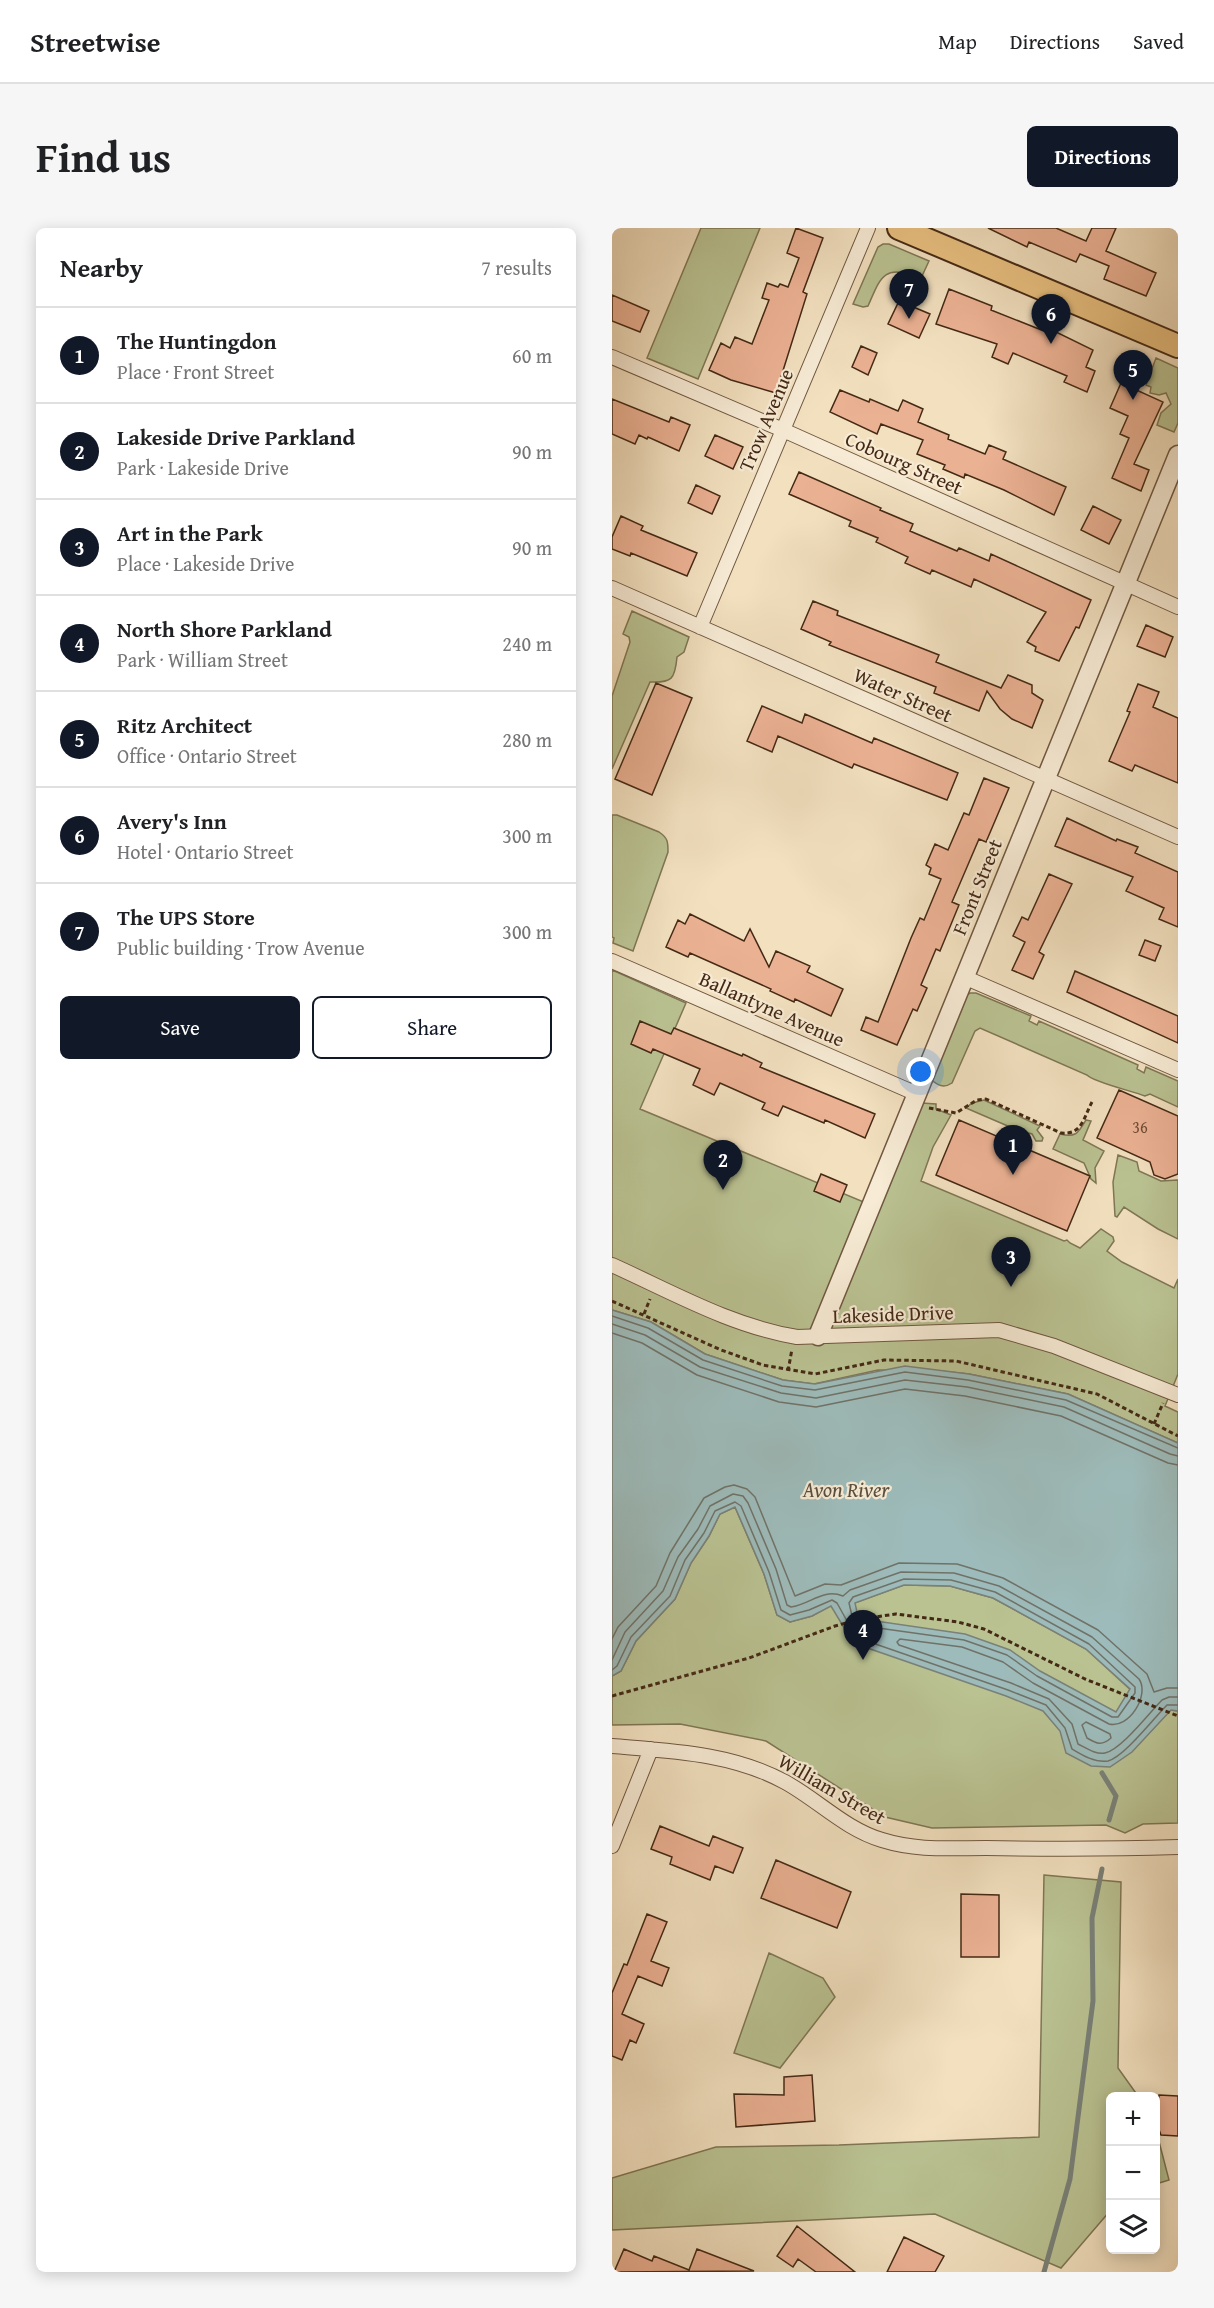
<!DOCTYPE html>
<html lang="en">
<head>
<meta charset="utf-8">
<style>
	:root { --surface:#fff; --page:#f6f6f6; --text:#202124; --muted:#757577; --line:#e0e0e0; --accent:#111827 }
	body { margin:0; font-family:"Gentium Book Plus",serif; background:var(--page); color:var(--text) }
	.controls { position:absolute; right:18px; bottom:18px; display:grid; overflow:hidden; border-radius:9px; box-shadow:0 3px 15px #0003 }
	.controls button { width:54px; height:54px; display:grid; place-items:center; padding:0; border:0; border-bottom:2px solid var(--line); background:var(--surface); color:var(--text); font:30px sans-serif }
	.you { position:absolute; left:309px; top:844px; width:21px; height:21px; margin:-15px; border:4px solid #fff; border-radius:50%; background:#1a73e8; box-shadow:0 0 0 9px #1a73e833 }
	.badge { display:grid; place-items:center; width:39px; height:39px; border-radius:50%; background:var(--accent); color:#fff; font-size:20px; font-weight:700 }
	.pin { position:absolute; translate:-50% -50px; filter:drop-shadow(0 2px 3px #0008) }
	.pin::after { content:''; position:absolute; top:32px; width:21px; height:18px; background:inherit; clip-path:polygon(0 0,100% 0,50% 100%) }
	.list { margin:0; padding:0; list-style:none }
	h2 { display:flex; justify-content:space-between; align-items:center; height:78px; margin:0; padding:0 24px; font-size:26px }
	h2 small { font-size:20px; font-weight:400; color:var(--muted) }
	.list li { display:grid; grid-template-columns:39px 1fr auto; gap:18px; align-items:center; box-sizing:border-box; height:96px; padding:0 24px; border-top:2px solid var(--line) }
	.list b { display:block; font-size:22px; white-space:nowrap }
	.list p { margin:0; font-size:20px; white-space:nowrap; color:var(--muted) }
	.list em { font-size:20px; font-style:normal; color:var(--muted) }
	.actions { display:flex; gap:12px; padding:18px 24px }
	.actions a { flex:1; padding:14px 0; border:2px solid var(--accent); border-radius:9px; text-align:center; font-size:21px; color:var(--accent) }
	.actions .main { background:var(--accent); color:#fff }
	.icon { flex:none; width:33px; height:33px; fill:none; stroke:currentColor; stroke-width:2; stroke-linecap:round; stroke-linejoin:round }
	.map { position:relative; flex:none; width:566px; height:2044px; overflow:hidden; border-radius:9px }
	header { display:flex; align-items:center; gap:36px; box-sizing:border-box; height:84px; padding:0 30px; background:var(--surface); border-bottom:2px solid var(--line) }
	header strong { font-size:28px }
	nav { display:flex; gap:33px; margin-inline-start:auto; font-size:21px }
	.intro { display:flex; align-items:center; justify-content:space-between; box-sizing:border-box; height:144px; padding:0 36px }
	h1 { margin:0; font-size:42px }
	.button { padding:15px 27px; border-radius:9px; background:var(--accent); color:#fff; font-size:21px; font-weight:700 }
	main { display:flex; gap:36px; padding:0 36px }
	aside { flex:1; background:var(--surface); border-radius:9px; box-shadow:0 3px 15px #0003 }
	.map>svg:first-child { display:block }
	.green { fill:#bac292; stroke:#7f7654; stroke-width:1.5 }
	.water { fill:#9dbbba; stroke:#798178; stroke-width:1.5; fill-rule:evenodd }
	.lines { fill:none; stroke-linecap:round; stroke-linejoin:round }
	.shore { stroke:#707268; stroke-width:1.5 }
	.stream { stroke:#798178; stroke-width:5 }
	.building { fill:#ebb193; stroke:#442915; stroke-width:1.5 }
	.minor-casing { stroke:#705740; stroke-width:16 }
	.tertiary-casing { stroke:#705740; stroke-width:21 }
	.primary-casing { stroke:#442915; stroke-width:26 }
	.path { stroke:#442915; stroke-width:3; stroke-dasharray:4.5 3; stroke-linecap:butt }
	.minor { stroke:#f7ebd5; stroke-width:14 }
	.tertiary { stroke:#f7ebd5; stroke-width:18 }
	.primary { stroke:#e9c080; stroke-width:22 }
	.labels { text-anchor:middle; stroke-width:4.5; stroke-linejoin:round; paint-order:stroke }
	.number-label { font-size:16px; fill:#6e4b34 }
	.street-label { font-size:20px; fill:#442915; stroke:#f7ebd5 }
	.water-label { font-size:21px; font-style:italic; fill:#5a4e3e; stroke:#f7ebd5 }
</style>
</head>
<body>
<header>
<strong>Streetwise</strong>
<nav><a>Map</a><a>Directions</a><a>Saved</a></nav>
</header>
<div class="intro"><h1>Find us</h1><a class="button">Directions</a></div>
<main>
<aside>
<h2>Nearby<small>7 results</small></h2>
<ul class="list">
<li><span class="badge">1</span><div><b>The Huntingdon</b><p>Place · Front Street</p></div><em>60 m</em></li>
<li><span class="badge">2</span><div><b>Lakeside Drive Parkland</b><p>Park · Lakeside Drive</p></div><em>90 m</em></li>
<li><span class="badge">3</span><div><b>Art in the Park</b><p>Place · Lakeside Drive</p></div><em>90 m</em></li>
<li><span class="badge">4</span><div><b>North Shore Parkland</b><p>Park · William Street</p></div><em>240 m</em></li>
<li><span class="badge">5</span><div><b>Ritz Architect</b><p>Office · Ontario Street</p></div><em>280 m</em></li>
<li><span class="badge">6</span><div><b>Avery's Inn</b><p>Hotel · Ontario Street</p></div><em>300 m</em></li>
<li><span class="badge">7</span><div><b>The UPS Store</b><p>Public building · Trow Avenue</p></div><em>300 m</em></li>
</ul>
<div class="actions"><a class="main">Save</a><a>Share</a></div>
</aside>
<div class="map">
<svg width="566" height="2044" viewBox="0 0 566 2044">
	<rect width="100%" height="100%" fill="#f2e0bf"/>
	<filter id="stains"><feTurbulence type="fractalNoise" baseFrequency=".00333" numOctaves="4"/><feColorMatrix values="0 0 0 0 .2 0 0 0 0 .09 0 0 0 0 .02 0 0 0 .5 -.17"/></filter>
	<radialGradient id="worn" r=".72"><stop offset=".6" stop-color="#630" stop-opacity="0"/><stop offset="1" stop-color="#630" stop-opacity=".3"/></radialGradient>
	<path class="green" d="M 89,0 L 148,0 L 86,151 L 35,130 Z
		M 271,16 L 277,16 L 317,33 L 310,48 L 305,49 C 271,35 268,51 256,78 L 251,79 L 241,76 L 266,19 Z
		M 544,130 L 566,140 L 566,195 L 562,204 L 545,197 L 549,185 L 559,176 L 554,165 L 547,167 L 538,165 L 539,159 L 534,157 Z
		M 20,383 L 77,409 L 72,424 L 65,429 C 63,451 60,455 38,454 L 0,541 L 0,468 L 18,414 L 17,409 L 11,406 Z
		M 0,587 L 5,587 L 47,604 C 56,610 56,614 56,624 L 21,723 L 1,715 L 2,710 L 0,709 Z
		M 0,742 L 74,775 L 28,881 L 266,980 L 310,875 L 324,876 L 324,881 L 339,887 L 321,919 L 309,953 L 452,1013 L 455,1012 L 458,1015 L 468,1020 L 489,1001 L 501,1009 L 502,1013 L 495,1023 L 510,1034 L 562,1060 L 566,1051 L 566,1146 L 553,1178 L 566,1184 L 566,1215 L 456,1166 L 357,1146 L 327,1143 L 266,1142 L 202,1156 L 171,1152 L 93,1126 L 39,1094 L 0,1082 Z
		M 358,765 L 364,765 L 419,788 L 417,793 L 425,797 L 427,793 L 526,837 L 525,841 L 532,845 L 534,839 L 566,853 L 566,879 L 538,866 L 533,868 C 520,863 481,854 475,847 L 368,800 L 363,803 L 340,855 C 331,861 326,857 318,851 L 353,768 Z
		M 372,872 L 428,898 L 425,902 L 431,910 L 430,913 L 424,913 L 420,906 L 405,902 L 354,880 L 360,875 Z
		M 474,892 L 479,893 L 471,912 L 492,923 L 483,940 L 484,955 L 479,951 L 472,935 L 441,921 L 448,906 C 464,910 466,905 474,892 Z
		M 506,927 L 525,934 L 527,943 L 549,953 L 566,952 L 566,1011 L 546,1001 L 512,979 L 505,989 L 503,988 L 501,954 Z
		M 123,1279 L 152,1346 L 165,1387 L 178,1394 L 200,1388 L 219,1377 L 242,1375 L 292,1357 L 338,1358 L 381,1370 L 474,1421 L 520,1463 L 559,1482 L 566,1483 L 566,1595 L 531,1596 L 513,1605 L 494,1597 L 320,1600 L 273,1589 L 154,1513 L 68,1496 L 0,1497 L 0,1448 L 9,1443 L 24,1413 L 63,1371 L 79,1335 L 97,1308 L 108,1286 Z
		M 432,1647 L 509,1654 L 506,1840 L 526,1868 L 499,1868 L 498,1983 L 449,2040 L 323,1986 L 0,2002 L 0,1950 L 104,1919 L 227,1917 L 427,1909 Z
		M 157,1725 L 211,1750 L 223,1769 L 168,1840 L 122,1825 Z
		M 544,1902 L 557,1952 L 544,1956 Z"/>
	<path class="water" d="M 0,1082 L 39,1094 L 93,1126 L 171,1152 L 203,1156 L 293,1138 L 357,1146 L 456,1166 L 566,1215 L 566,1483 L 559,1482 L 520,1524 L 498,1539 L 479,1538 L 454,1525 L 448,1503 L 431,1483 L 394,1468 L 244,1416 L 234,1403 L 219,1378 L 200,1388 L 178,1394 L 165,1387 L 152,1346 L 123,1279 L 108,1286 L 97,1308 L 79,1335 L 63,1371 L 24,1413 L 9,1443 L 0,1448 ZM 292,1357 L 338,1358 L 381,1370 L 474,1421 L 518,1461 L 504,1484 L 428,1443 L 398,1422 L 353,1406 L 257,1392 L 248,1398 L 243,1375 Z"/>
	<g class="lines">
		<path class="shore" d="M 0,1088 L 36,1100 L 91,1132 L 170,1158 L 203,1162 L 293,1144 L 356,1152 L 454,1172 L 566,1220
			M 0,1096 L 33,1107 L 88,1139 L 169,1165 L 204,1170 L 293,1152 L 355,1159 L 452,1179 L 558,1226 L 566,1228
			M 0,1105 L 30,1115 L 85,1147 L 167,1174 L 204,1179 L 293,1161 L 353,1168 L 449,1188 L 556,1235 L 566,1237
			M 0,1411 L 6,1399 L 44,1358 L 58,1325 L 92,1270 L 113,1259 L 122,1257 L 135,1261 L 143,1269 L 183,1368 L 213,1356 L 229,1357 L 287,1335 L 345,1336 L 391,1350 L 486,1402 L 535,1446 L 542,1464 L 555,1460 L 566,1460
			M 0,1432 L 13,1404 L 51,1363 L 66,1329 L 86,1301 L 98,1278 L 121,1266 L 131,1268 L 136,1275 L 164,1341 L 175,1377 L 179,1379 C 199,1376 211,1360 231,1368 L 238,1362 L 289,1344 L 342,1345 L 387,1358 L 480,1409 L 527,1451 C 538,1467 517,1501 497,1496 L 421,1455 L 391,1434 L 350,1419 L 288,1411 L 285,1414 L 287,1417 L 399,1455 L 437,1471 L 460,1496 L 466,1516 C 474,1520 484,1527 493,1525 C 509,1522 538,1484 550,1472 L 557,1469 L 566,1469
			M 0,1442 L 5,1438 L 19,1409 L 58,1368 L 73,1332 L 92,1305 L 103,1283 L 123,1274 L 129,1278 L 157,1344 L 169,1382 L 178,1387 L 197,1382 L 220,1372 L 225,1375 L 235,1393 L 238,1395 L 241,1392 L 237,1375 L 241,1369 L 292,1351 L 339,1352 L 383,1364 L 477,1416 L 523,1459 L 523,1465 L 506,1489 L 500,1489 L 425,1448 L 395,1427 L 352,1412 L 259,1399 L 244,1406 L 249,1411 L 396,1462 L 434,1477 L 453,1500 L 460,1521 C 470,1527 483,1535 496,1533 C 512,1529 542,1490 555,1477 L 566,1477
			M 474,1494 L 498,1506 L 499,1510 C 490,1518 485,1516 475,1510 L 470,1497 Z"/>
		<path class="stream" d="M 490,1545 L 504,1568 L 497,1592
			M 432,2044 L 458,1951 L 481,1773 L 480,1690 L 490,1641"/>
	</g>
	<path class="building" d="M 184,0 L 211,10 L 191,64 L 195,66 L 164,165 L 119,152 L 97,142 L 109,115 L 118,120 L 123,109 L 140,116 L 157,72 L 150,70 L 155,55 L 166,59 L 168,56 L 176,59 L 187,30 L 175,25 Z
		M 376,0 L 444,0 L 474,13 L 480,0 L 504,0 L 494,23 L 544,45 L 534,68 L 492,51 L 497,38 L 468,26 L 464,34 L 417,14 L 415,19 Z
		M 337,61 L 380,78 L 379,82 L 432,103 L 434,99 L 481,122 L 474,139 L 483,143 L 475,164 L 452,154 L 455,148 L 401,125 L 396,136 L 380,129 L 385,116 L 324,96 Z
		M 0,67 L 37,83 L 28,104 L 0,93 Z
		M 287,73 L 318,86 L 307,110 L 276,96 Z
		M 249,118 L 265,125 L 256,147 L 240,139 Z
		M 509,155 L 551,174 L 522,236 L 537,242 L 529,263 L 500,250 L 517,210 L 508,206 L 516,188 L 498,180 Z
		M 228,162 L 257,174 L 258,171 L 286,183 L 291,172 L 311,181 L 306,194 L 337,207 L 336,211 L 373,226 L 377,217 L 394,224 L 391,231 L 454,259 L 442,287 L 392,262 L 353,246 L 352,250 L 331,241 L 333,237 L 305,226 L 311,212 L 269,196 L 265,206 L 218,184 Z
		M 0,171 L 57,194 L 59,189 L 78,197 L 67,223 L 36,209 L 35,211 L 27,207 L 23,216 L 0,206 Z
		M 103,207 L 131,219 L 121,241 L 93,228 Z
		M 187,244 L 269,280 L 268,282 L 301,296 L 298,303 L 345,323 L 347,320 L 377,333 L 379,326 L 479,372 L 467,400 L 464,399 L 447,433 L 423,423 L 424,419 L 415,414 L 434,384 L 362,351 L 359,359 L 320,342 L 318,346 L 293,335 L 296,329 L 264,314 L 266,310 L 237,298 L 239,293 L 177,266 Z
		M 84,257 L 108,268 L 100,286 L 76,275 Z
		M 481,278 L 509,292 L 497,316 L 469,302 Z
		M 9,288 L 31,298 L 29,302 L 85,325 L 75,348 L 19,325 L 18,328 L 0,321 L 0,309 Z
		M 201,373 L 226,383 L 225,387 L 327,427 L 324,434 L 389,460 L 396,447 L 420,457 L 420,465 L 431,472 L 420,500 L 400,491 L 388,481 L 375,463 L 367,483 L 322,465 L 324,459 L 217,417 L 219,414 L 189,401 Z
		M 534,397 L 561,409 L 553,429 L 525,418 Z
		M 44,455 L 80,470 L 40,567 L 3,551 Z
		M 526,456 L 547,464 L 541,479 L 566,490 L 566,555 L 523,537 L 520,543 L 497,533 L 518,484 L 515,483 Z
		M 150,478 L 190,495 L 193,486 L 260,515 L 262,510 L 346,545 L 335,572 L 242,536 L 240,540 L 166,508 L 160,524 L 135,513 Z
		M 372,550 L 397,560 L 374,614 L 367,611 L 340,674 L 347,677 L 328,723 L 324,721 L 309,757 L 315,760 L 305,783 L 301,781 L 285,817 L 249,802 L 254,789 L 266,794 L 299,710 L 308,690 L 312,692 L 329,651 L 317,646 L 319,640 L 314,637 L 323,616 L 336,622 L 352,585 L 357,587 Z
		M 455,590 L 504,613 L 505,611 L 526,619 L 523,625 L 566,644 L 566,699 L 547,691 L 552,680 L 514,663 L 521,649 L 443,618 Z
		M 437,646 L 460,656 L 427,724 L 432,727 L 421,751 L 400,742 L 413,714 L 401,708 L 410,689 L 416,692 Z
		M 78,686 L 132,713 L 138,701 L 157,739 L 164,723 L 198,738 L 195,744 L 231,761 L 219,788 L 183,771 L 182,774 L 158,763 L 159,761 L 78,725 L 76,729 L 54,719 L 66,692 L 73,696 Z
		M 533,712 L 549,718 L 543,733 L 527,727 Z
		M 463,743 L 566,788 L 566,815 L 455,764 Z
		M 28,793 L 59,806 L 62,800 L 130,828 L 131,826 L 150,835 L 148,839 L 263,886 L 253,910 L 213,892 L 212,895 L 171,878 L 166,888 L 150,881 L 153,875 L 108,855 L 102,867 L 81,857 L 88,841 L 41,821 L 39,825 L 19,816 Z
		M 507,862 L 566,888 L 566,946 L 553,951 L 542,947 L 538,934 L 485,910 Z
		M 347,892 L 478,948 L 455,1003 L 324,947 Z
		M 209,946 L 235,957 L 228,974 L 202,963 Z
		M 48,1598 L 97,1618 L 101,1608 L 131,1620 L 121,1645 L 103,1638 L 98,1652 L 58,1636 L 60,1629 L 39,1621 Z
		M 164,1632 L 239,1664 L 225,1700 L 149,1670 Z
		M 349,1666 L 387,1667 L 387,1729 L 349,1729 Z
		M 35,1686 L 55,1694 L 39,1733 L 57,1740 L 50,1758 L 26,1748 L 10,1786 L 32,1796 L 24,1815 L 18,1812 L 10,1832 L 0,1828 L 0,1765 L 12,1736 L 15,1737 Z
		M 200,1847 L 203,1893 L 124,1899 L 122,1866 L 172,1867 L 172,1849 Z
		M 547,1867 L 566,1868 L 566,1908 L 549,1907 L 546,1899 Z
		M 185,1998 L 243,2044 L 204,2044 L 186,2031 L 181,2039 L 165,2028 Z
		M 292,2009 L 332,2028 L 323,2044 L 275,2044 Z
		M 12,2021 L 40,2033 L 42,2028 L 77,2042 L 85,2021 L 142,2043 L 2,2044 Z"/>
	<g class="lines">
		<defs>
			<path id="minor" d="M 0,129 L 171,202 L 566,379
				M 0,360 L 566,609
				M 88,399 L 256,0
				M 0,733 L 305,866
				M 352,749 L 566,842
				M 0,1037 C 60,1064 119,1098 185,1109 L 387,1102 L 442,1118 L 566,1167
				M 0,1518 C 59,1523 120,1525 173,1554 C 206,1572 233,1601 270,1612 C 305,1623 338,1620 374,1620 C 438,1621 502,1621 566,1619
				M 0,1618 L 39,1521"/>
			<path id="tertiary" d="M 206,1108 L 566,227"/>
			<path id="primary" d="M 287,0 L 566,118"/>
		</defs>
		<use href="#minor" class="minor-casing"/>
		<use href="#tertiary" class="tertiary-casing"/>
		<use href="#primary" class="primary-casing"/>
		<path class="path" d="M 317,880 L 344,885 L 365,872 L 374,871 L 449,905 C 470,907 471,891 480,874
			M 0,1073 L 109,1122 L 151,1137 L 203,1146 L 272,1132 L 344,1133 L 485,1166 L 566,1208
			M 32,1086 L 38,1071
			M 176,1143 L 180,1121
			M 542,1196 L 551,1175
			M 0,1468 L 137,1430 L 223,1398 L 249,1391 L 284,1386 L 346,1394 L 372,1401 L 473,1451 L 566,1488"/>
		<use href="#minor" class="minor"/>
		<use href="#tertiary" class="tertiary"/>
		<use href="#primary" class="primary"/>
	</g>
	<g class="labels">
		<g class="number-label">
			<text x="528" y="905">36</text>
		</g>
		<g class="street-label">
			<text transform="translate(154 192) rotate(-67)" y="7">Trow Avenue</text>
			<text transform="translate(292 235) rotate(24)" y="7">Cobourg Street</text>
			<text transform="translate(291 467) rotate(24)" y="7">Water Street</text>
			<text transform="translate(365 659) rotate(-68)" y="7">Front Street</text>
			<text transform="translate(160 781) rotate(24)" y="7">Ballantyne Avenue</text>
			<text transform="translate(281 1086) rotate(-2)" y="7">Lakeside Drive</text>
			<text transform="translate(220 1561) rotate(30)" y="7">William Street</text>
		</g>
		<g class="water-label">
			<text x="234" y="1269">Avon River</text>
		</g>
	</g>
	<rect width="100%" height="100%" filter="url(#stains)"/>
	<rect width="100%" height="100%" fill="url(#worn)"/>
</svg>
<div class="controls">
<button>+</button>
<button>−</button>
<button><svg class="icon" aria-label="layers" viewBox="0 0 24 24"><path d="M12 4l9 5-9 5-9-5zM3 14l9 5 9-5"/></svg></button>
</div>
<div class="you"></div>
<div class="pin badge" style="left:401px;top:947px">1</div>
<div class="pin badge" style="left:111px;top:962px">2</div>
<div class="pin badge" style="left:399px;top:1059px">3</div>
<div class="pin badge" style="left:251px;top:1432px">4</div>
<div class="pin badge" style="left:521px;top:172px">5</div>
<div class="pin badge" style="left:439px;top:116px">6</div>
<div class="pin badge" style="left:297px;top:91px">7</div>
</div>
</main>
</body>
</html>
